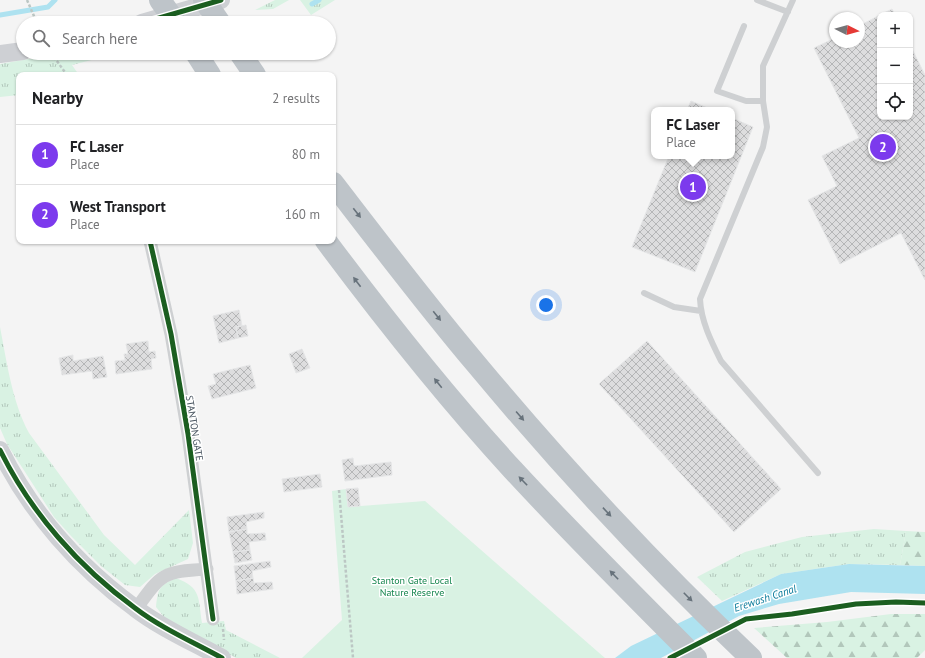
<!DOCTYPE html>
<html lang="en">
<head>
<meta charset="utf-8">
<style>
	:root { --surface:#fff; --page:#f2f2f2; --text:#202124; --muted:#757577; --line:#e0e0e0; --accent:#7c3aed }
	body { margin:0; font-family:"PT Sans",sans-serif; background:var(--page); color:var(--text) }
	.controls { position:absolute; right:12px; top:12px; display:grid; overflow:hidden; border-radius:8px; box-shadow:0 1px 3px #0004 }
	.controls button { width:36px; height:36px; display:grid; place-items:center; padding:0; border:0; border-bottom:1px solid var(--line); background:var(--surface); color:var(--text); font:20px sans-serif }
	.compass { position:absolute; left:829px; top:12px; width:36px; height:36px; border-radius:50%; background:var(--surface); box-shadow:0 1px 3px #0004; rotate:96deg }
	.you { position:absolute; left:546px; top:305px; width:14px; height:14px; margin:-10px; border:3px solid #fff; border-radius:50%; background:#1a73e8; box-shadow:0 0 0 6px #1a73e833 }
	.badge { display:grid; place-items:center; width:26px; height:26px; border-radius:50%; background:var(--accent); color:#fff; font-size:13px; font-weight:700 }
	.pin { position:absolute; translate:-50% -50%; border:2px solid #fff; box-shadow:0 1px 4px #0006 }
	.popup { position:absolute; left:651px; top:107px; width:84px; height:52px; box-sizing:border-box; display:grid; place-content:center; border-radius:8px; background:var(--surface); filter:drop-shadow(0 1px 3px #0005); font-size:13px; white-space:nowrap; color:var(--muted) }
	.popup b { font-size:15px; color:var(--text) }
	.popup::after { content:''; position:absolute; left:50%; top:100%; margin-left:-8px; border:8px solid transparent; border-top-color:var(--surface) }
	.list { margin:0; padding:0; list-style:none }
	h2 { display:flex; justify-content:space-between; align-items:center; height:52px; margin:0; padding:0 16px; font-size:17px }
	h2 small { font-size:13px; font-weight:400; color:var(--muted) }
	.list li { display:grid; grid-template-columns:26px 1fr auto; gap:12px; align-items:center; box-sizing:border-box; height:60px; padding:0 16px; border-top:1px solid var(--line) }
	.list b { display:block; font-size:15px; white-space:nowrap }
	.list p { margin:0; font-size:13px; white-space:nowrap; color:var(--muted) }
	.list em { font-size:13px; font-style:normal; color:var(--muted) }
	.icon { flex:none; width:22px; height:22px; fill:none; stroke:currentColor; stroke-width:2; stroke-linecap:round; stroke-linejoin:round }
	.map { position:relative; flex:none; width:925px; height:658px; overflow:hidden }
	.search { position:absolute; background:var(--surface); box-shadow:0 1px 3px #0004; left:16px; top:16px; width:320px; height:44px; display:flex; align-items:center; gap:10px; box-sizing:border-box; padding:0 14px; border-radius:22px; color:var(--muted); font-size:15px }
	.panel { position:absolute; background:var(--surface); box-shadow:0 1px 3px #0004; left:16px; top:72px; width:320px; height:172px; border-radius:8px }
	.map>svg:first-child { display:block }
	.grass { fill:url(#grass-tufts) }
	.forest { fill:url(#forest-firs) }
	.green { fill:#d9f2e3 }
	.water { fill:#aee2f0 }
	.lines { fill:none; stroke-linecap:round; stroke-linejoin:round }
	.stream { stroke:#aee2f0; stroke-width:5 }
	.building { fill:url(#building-cross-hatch); stroke:#e5e6e7 }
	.path { stroke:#bcc7c4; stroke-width:2.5; stroke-dasharray:3 2; stroke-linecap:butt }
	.lane { stroke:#ced0d2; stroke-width:6 }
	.street { stroke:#ced0d2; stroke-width:13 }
	.secondary { stroke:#ced0d4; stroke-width:18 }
	.highway { stroke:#bec4c9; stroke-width:22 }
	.cycleway-casing { stroke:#fff; stroke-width:8 }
	.cycleway { stroke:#1b5e20; stroke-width:5 }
	.oneway { fill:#67727b }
	.labels { text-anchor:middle; stroke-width:3; stroke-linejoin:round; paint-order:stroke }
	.street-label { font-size:10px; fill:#4a5661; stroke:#fff }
	.park-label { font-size:10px; fill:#17864f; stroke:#fff }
	.water-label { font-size:11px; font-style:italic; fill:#0c7c9b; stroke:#fff }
</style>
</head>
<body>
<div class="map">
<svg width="925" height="658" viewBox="0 0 925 658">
	<defs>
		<pattern id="grass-tufts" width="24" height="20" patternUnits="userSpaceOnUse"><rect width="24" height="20" fill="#d9f2e3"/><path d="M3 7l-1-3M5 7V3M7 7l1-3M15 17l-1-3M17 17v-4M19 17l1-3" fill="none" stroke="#b2c7bb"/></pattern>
		<pattern id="forest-firs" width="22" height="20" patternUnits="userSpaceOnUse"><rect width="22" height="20" fill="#d9f2e3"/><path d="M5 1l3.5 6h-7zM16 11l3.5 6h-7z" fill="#b2c7bb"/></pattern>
		<pattern id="building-cross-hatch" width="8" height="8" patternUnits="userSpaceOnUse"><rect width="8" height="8" fill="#ddddde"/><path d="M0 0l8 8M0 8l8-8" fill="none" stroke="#b5b6b7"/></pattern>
	</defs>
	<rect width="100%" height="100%" fill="#f4f4f4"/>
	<path class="grass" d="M 275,0 L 289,0 L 273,9 L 255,10 Z
		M 300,0 L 335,0 L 311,15 Z
		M 63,53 L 119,53 L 72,65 L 79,75 L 19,75 L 19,95 L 0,97 L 0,64 Z
		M 0,327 C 7,363 12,401 29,433 L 104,535 L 135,565 L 189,510 L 193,543 L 188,559 L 155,574 L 140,587 L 125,585 L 101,566 L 71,536 L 54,517 L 7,444 L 0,428 Z
		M 874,529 L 906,531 L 900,565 L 849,564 L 781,574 L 722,601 L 697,577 L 745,552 L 802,537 Z
		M 176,578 C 202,588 198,598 202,623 L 224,621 L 226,630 L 280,658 L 236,658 L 164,617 L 156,607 C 158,588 159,586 176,578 Z"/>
	<path class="forest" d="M 906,531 L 925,532 L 925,566 L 900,565 Z
		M 891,614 L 925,614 L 925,650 L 917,658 L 787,658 L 754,628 L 827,622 Z"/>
	<path class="green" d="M 346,489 L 348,507 L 425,501 L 605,658 L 302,658 L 342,620 L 332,491 Z"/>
	<path class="water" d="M 849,564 L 925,566 L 925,594 L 851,592 L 779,604 L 739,616 L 661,658 L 615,658 L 631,646 L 781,574 Z"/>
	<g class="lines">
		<path class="stream" d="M 312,4 L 319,0
			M 0,15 L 48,7 L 55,0"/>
	</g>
	<path class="building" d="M 892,9 L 895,15 L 880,15 Z
		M 880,15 L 880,117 L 910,117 L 910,45 L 925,75 L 925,280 L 901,233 L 840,264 L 808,200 L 837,186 L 822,156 L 859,138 L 814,48 L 835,38 L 835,42 L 859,42 L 859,26 Z
		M 691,101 L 712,110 L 687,110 Z
		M 732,118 L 753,127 L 695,272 L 632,247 L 669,156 L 732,156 Z
		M 239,310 L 242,326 L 236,327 L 238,338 L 219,343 L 213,316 Z
		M 246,325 L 248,336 L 238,338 L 236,327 Z
		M 148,341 L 149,352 L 155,351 L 156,358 L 151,359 L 152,369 L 116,374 L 115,361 L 125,360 L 124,354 L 128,354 L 126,344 Z
		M 647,341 L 781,489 L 734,532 L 599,384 Z
		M 302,349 L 310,368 L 296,373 L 289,354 Z
		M 73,355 L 73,361 L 103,356 L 107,377 L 93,379 L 92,371 L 62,375 L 59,358 Z
		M 250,365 L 256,388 L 212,399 L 208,386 L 216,384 L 213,374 Z
		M 353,458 L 354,466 L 391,462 L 392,475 L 345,481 L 342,460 Z
		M 320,474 L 322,487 L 284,492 L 282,479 Z
		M 358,488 L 360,506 L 348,507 L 346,489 Z
		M 264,512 L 264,518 L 246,522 L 247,529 L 229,532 L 227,517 Z
		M 247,529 L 247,534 L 265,533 L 266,540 L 249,542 L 250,550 L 233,552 L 229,532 Z
		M 250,550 L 252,560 L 235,563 L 233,552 Z
		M 270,561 L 271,567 L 252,571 L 253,578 L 236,581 L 234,566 Z
		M 253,578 L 254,583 L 272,582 L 273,589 L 237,594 L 236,581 Z"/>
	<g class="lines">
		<path class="path" d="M 27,0 L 37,23
			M 51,53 L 67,75
			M 339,490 L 353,658
			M 223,629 L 224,640"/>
		<path class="lane" d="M 757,0 L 788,12
			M 793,0 L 763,66 L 763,101 L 767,127 L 763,147 L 700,299 C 701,321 711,341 721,361 L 818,473
			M 744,26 L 717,91 L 746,101 L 763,101
			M 644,293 L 674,307 L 701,311"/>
		<path class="street" d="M 150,241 L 171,334 L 188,434 L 213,619
			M 136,609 C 162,573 162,572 207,569"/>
		<path class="secondary" d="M 142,23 L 221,0
			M 0,54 L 23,51
			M 0,450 C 31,513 79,567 135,608 C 161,628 193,642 222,658"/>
		<path class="highway" d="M 160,0 L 176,23
			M 204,0 L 220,23
			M 196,53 L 210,75
			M 240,53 L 255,75
			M 333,183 C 380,244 427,306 477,365 C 562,467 654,566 751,658
			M 326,241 C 385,320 446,397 513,470 C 572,534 634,596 696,658"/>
		<defs>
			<path id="cycleway" d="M 142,23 L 221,0
				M 150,241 L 171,334 L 188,434 L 213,619
				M 0,450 C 31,513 79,567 135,608 C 161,628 193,642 222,658
				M 670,658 L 746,619 L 792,614 L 856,604 L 896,602 L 925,603"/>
		</defs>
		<use href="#cycleway" class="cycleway-casing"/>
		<use href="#cycleway" class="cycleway"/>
	</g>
	<defs><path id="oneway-solid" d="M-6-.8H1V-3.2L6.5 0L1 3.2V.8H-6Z"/></defs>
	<g class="oneway">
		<use href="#oneway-solid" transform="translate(357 213) rotate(52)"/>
		<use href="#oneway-solid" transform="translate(357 282) rotate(-127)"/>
		<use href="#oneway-solid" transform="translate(437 316) rotate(51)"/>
		<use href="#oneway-solid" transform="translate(438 383) rotate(-129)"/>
		<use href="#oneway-solid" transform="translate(520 416) rotate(49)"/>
		<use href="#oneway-solid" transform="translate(523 481) rotate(-134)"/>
		<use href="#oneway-solid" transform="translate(607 512) rotate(47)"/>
		<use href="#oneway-solid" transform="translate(614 575) rotate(-134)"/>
		<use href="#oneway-solid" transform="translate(688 597) rotate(45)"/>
	</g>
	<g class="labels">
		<g class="street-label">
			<text transform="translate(195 428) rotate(81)" y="4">STANTON GATE</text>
		</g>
		<g class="park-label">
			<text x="412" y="584">Stanton Gate Local<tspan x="412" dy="12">Nature Reserve</tspan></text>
		</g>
		<g class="water-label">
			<text transform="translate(765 598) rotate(-18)" y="4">Erewash Canal</text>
		</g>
	</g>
</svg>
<div class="controls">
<button>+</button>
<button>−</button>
<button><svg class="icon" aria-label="locate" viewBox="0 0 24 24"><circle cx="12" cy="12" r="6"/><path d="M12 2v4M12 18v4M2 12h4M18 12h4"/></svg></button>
</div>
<svg class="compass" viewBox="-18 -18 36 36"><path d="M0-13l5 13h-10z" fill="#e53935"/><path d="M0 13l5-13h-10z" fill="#757577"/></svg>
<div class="you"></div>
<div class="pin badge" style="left:693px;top:187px">1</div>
<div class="popup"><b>FC Laser</b>Place</div>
<div class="pin badge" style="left:883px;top:147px">2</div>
<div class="search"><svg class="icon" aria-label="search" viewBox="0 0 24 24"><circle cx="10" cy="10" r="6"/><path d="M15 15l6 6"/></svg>Search here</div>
<section class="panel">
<h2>Nearby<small>2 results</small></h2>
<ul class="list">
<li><span class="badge">1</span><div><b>FC Laser</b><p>Place</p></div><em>80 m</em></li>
<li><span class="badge">2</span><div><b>West Transport</b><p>Place</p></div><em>160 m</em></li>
</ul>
</section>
</div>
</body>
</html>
